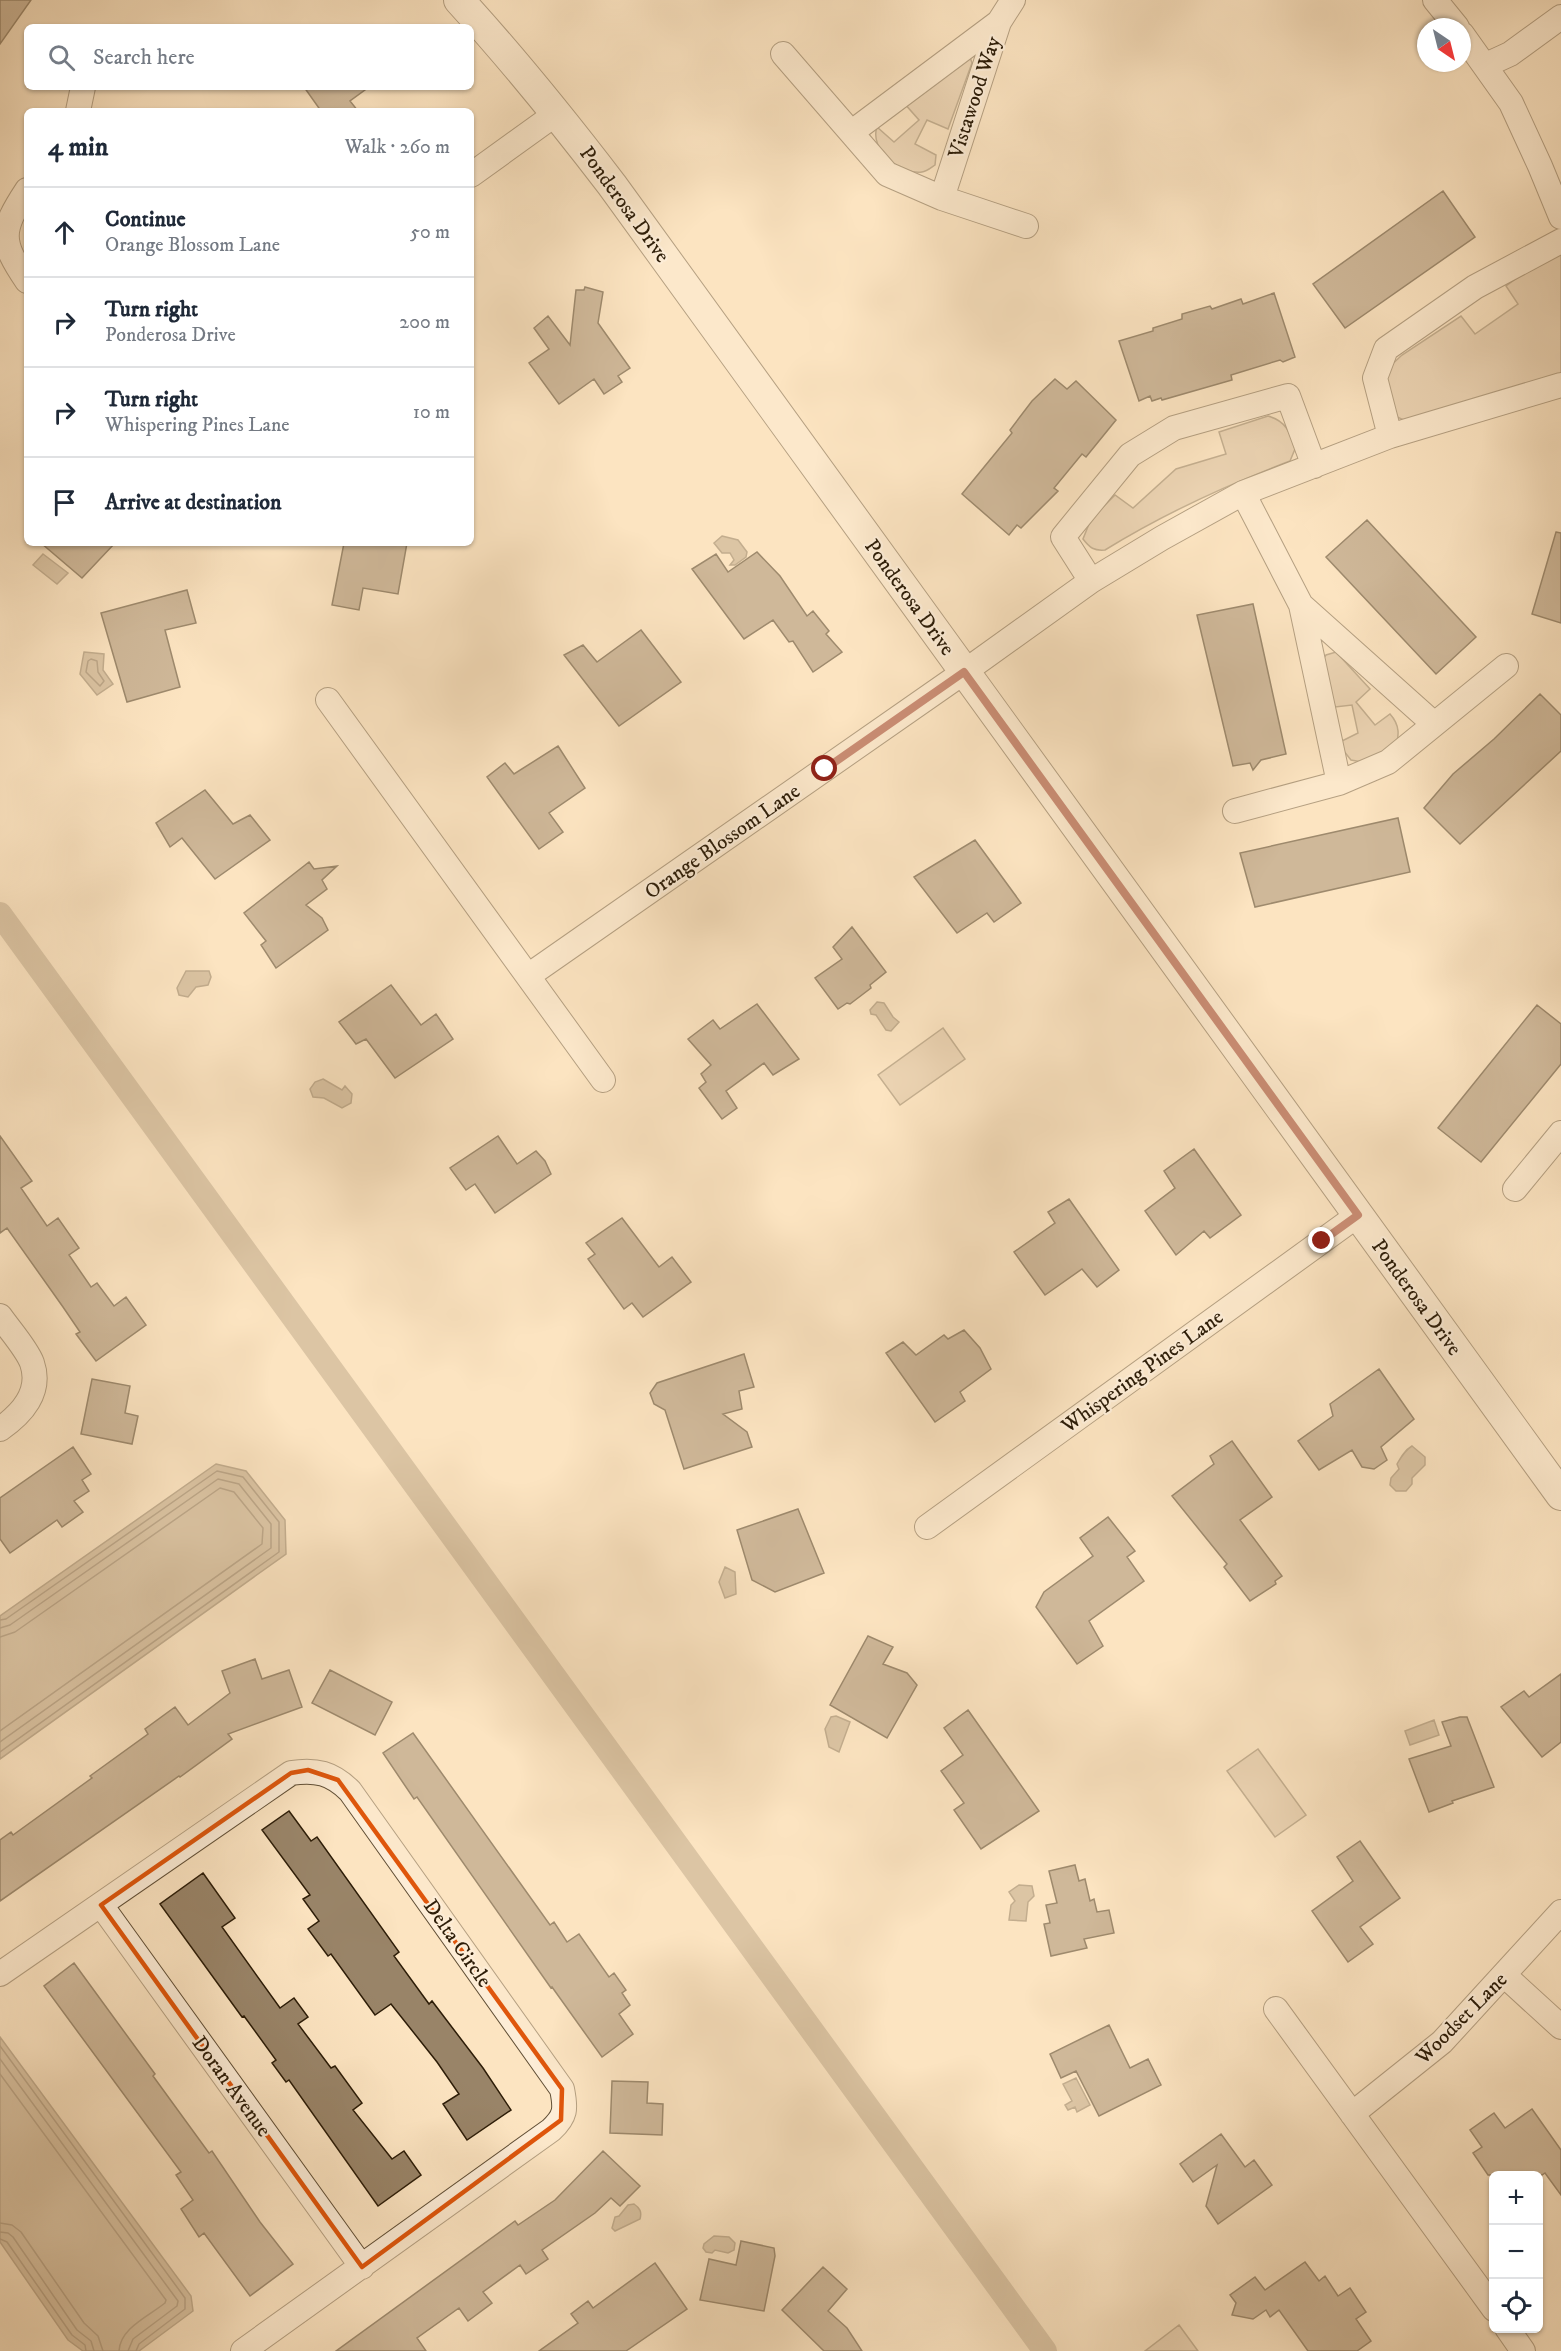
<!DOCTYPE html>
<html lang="en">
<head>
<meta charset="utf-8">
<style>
	:root { --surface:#fff; --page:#f6f6f7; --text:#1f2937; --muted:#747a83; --line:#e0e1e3 }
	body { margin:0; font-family:"IM FELL DW Pica",serif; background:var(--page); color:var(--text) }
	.controls { position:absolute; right:18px; bottom:18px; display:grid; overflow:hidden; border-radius:9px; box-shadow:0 2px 4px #0004 }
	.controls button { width:54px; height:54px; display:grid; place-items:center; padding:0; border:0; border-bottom:2px solid var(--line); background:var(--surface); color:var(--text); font:30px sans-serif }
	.compass { position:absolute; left:1417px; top:18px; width:54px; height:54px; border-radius:50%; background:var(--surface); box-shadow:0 2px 4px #0004; rotate:145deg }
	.stop { position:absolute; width:18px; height:18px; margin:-14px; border:4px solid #8f2418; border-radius:50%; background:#fff }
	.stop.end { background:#8f2418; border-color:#fff; box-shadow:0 2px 6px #0008 }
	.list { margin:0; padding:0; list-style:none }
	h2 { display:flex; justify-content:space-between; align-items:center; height:78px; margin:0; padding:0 24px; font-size:26px }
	h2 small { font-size:20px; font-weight:400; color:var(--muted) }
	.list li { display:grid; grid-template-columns:39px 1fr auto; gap:18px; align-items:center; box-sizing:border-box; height:90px; padding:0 24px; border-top:2px solid var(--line) }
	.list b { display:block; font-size:22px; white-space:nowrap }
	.list p { margin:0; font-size:20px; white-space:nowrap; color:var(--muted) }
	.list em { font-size:20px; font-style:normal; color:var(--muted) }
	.icon { flex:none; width:33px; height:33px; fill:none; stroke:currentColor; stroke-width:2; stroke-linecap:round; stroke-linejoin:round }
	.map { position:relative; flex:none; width:1561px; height:2351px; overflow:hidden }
	.search { position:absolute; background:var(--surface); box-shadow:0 2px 4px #0004; left:24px; top:24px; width:450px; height:66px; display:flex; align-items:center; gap:15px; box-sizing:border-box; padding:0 21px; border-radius:9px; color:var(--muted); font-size:22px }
	.panel { position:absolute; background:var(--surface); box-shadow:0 2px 4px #0004; left:24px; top:108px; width:450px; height:438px; border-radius:9px }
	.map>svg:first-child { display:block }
	.green { fill:#d9c2a2; stroke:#837055; stroke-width:1.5 }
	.water { fill:#b6a082; stroke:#7f6c51; stroke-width:1.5 }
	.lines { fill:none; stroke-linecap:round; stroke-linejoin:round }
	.shore { stroke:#725e45; stroke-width:1.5 }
	.canal { stroke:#b6a082; stroke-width:24 }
	.building { fill:#998468; stroke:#2d1d08; stroke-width:1.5 }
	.minor-casing { stroke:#614f36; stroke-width:26 }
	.tertiary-casing { stroke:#614f36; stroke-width:32 }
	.minor { stroke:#fdedd7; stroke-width:24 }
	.tertiary { stroke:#fdedd7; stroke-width:30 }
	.route { stroke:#8f2418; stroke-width:8 }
	.marked { fill:none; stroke:#df560c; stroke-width:4.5; stroke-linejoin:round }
	.labels { text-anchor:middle; stroke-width:4.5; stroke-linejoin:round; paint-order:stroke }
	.street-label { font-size:21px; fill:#2d1d08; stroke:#fdedd7 }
</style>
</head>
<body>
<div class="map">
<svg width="1561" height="2351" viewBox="0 0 1561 2351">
	<rect width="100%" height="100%" fill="#fce4c1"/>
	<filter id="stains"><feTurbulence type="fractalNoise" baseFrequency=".00333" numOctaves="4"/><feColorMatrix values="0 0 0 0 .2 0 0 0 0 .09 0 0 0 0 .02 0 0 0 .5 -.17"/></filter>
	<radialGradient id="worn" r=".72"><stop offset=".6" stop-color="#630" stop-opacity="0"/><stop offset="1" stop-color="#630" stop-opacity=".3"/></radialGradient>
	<path class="green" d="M 969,54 L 972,63 L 948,129 L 927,120 L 915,144 L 936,155 L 935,165 C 932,167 926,172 922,172 C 901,175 869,150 877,127 L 894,142 L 919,120 L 904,103 Z
		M 1561,254 L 1561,374 L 1410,423 L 1395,416 L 1387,386 L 1387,369 L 1402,355 L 1461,316 L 1475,334 L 1518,304 L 1506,286 L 1521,275 Z
		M 1268,416 C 1286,421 1290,432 1295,449 L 1290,461 C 1224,486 1165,513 1105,550 C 1094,551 1090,548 1083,539 L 1091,519 L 1115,495 L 1133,508 L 1176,469 L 1226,454 L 1219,432 Z
		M 1336,652 L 1370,689 L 1356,702 L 1375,725 L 1390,714 C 1400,725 1400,736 1394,750 L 1362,762 L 1351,760 L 1343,750 L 1342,741 L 1358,733 L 1352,705 L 1335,707 L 1321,662 L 1326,655 Z
		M 943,1028 L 965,1059 L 900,1105 L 878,1075 Z
		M 1258,1749 L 1306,1815 L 1275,1837 L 1227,1771 Z
		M 1179,2325 L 1198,2351 L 1145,2351 Z"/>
	<path class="water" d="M 722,536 L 738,540 L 747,552 L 746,557 L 735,565 L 730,565 L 734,560 L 730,553 L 722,553 L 714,543 Z
		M 43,554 L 68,573 L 57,584 L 33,565 Z
		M 84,652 L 104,654 L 103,670 L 113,684 L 97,695 L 80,674 Z
		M 186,971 L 209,971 L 211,977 L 208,985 L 196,987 L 188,997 L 179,995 L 177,988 Z
		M 877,1002 L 884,1003 L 893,1017 L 899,1022 L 891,1031 L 886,1030 L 876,1015 L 871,1014 L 870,1010 Z
		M 323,1079 L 342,1090 L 345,1086 L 352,1094 L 351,1103 L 342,1108 L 324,1098 L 313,1097 L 310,1089 L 315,1082 Z
		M 1412,1446 L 1425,1457 L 1425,1465 L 1412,1478 L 1412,1484 L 1406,1491 L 1396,1491 L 1390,1485 L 1391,1478 L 1399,1469 L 1397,1464 C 1401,1457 1405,1450 1412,1446 Z
		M 216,1464 L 246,1471 L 285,1520 L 286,1554 L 0,1759 L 0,1616 Z
		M 725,1567 L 735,1572 L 736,1594 L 725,1598 L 719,1582 Z
		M 836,1716 L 850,1722 L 839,1752 L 829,1747 L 825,1729 L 831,1717 Z
		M 1434,1720 L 1439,1735 L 1410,1745 L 1405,1731 Z
		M 1019,1885 L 1032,1886 L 1034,1896 L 1028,1902 L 1026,1921 L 1009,1920 L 1011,1905 L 1015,1901 L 1009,1892 Z
		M 0,2037 L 191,2296 L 193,2311 L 139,2351 L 83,2351 L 68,2340 L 0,2242 Z
		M 1076,2078 L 1090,2105 L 1077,2112 L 1075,2107 L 1068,2110 L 1065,2105 L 1072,2101 L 1063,2084 Z
		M 634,2204 C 640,2208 642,2212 640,2219 L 615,2231 L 612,2228 L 615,2217 L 619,2216 L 628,2205 Z
		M 714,2236 L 729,2237 L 735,2243 L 734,2250 L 728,2253 L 715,2250 L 712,2253 L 706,2252 L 703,2248 L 704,2244 Z"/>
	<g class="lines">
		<path class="shore" d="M 91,659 L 97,661 L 98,672 L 104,681 L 100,686 L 86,672 L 88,661 Z
			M 0,1620 L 6,1619 L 217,1471 L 243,1477 L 279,1522 L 279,1552 L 0,1752
			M 0,1628 L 10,1625 L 218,1479 L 239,1484 L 271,1524 L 271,1548 L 0,1742
			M 0,1637 L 15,1632 L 220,1488 L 234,1492 L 263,1528 L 262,1544 L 0,1731
			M 0,2046 L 185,2298 L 185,2309 L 139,2344 L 136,2351
			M 0,2059 L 178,2301 L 177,2306 L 133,2339 L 128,2351
			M 0,2074 L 166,2300 L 165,2303 C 149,2316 120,2328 119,2351
			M 0,2223 L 12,2225 L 21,2232 L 84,2323 L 98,2336 L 103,2351
			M 0,2232 L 8,2233 L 13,2237 L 77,2330 L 91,2341 L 94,2351
			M 0,2239 L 7,2242 L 72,2335 L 85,2345 L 86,2351"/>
		<path class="canal" d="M 0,914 L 1045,2351"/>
	</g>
	<path class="building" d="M 0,0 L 31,0 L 0,44 Z
		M 304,87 L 369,87 L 350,101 L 358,111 L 321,111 Z
		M 1443,191 L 1475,237 L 1345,328 L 1313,284 Z
		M 585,287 L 603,292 L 598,323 L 630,368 L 618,376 L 622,382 L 604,394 L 594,379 L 559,404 L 529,363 L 549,349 L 534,328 L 548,316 L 570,345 L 576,290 L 584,290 Z
		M 1274,293 L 1295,357 L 1283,362 L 1280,360 L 1231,375 L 1232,380 L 1162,400 L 1161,398 L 1152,401 L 1150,396 L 1139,401 L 1119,341 L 1153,331 L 1153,328 L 1182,319 L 1182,314 L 1210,306 L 1212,309 L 1241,299 L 1243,304 Z
		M 1055,379 L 1067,389 L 1076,381 L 1116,420 L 1086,457 L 1082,454 L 1054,488 L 1058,491 L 1021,528 L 1017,525 L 1009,535 L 962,494 L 1012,433 L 1010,430 L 1032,401 Z
		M 1367,520 L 1476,637 L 1436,674 L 1326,557 Z
		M 1556,532 L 1561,533 L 1561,623 L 1532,614 Z
		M 41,543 L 115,543 L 82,578 Z
		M 344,543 L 407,543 L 398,594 L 363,588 L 359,610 L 332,605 Z
		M 757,552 L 780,576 L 807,616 L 813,611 L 829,631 L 826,634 L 842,652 L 813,672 L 793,641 L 789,642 L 773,620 L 744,639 L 692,569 L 716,554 L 728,572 Z
		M 187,590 L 196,623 L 165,630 L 180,687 L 127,702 L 101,613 Z
		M 1253,604 L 1286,754 L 1261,760 L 1253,770 L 1250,763 L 1233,766 L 1197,615 Z
		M 641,630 L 681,682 L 619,726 L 564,655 L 583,645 L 597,662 Z
		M 1540,694 L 1561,715 L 1561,751 L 1460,844 L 1424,808 L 1453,774 L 1494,739 Z
		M 558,746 L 585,788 L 549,813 L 563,832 L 539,849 L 487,777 L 505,763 L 514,774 Z
		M 205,790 L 233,824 L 250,815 L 270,840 L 215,879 L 182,838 L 170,847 L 156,823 Z
		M 1398,818 L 1410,872 L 1255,907 L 1240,853 Z
		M 975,840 L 1021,903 L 994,922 L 987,913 L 957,933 L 914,877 Z
		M 309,862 L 314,869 L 337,866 L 322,880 L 327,889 L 306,905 L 322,918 L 328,930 L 276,968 L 261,945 L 266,941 L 244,913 Z
		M 852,927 L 886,972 L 870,985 L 871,988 L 850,1004 L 847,1003 L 838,1009 L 815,978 L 842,959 L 833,947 Z
		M 391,985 L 421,1025 L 436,1014 L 453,1039 L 395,1078 L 366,1039 L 356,1044 L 339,1022 Z
		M 757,1004 L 799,1059 L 773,1075 L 764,1063 L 726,1091 L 737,1108 L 722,1119 L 699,1088 L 706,1082 L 701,1074 L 711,1065 L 688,1039 L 713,1020 L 720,1029 Z
		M 1537,1005 L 1561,1024 L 1561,1064 L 1481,1162 L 1438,1128 Z
		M 0,1136 L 32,1181 L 21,1188 L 47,1226 L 58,1218 L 79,1248 L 69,1255 L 91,1287 L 97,1283 L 114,1306 L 126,1297 L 146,1325 L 96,1361 L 76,1334 L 80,1332 L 63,1307 L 7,1228 L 0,1233 Z
		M 498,1136 L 517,1164 L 536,1151 L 545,1161 L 551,1174 L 495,1213 L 475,1184 L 466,1190 L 450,1168 Z
		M 1194,1149 L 1241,1215 L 1210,1238 L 1204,1231 L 1176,1255 L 1145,1211 L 1175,1188 L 1164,1171 Z
		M 1069,1199 L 1119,1270 L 1097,1287 L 1082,1269 L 1045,1295 L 1014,1252 L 1055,1223 L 1048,1212 Z
		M 622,1218 L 659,1267 L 672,1257 L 691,1282 L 643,1317 L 632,1303 L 624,1309 L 588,1259 L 595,1254 L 586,1243 Z
		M 964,1330 L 980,1348 L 991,1369 L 960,1392 L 965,1401 L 935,1422 L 886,1353 L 903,1342 L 916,1355 L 944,1335 L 948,1339 Z
		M 744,1354 L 754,1387 L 739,1391 L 742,1409 L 723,1414 L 747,1432 L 752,1447 L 684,1469 L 665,1410 L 654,1404 L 650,1393 L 657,1383 Z
		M 1379,1369 L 1414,1419 L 1381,1447 L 1387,1460 L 1374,1469 L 1362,1467 L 1352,1450 L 1319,1470 L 1298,1441 L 1333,1416 L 1330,1404 Z
		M 92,1379 L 130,1386 L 125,1413 L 138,1416 L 132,1444 L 81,1434 Z
		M 1232,1441 L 1272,1497 L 1240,1520 L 1282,1576 L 1275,1581 L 1276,1584 L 1250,1601 L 1224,1567 L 1227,1564 L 1172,1496 L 1214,1464 L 1210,1456 Z
		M 73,1447 L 91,1474 L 82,1480 L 89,1491 L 74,1501 L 83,1512 L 62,1527 L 57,1520 L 10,1553 L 0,1539 L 0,1498 Z
		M 798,1509 L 824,1573 L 775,1592 L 752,1580 L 737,1530 Z
		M 1108,1517 L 1135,1551 L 1127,1557 L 1144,1581 L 1089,1621 L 1103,1646 L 1077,1664 L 1036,1607 L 1044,1592 L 1093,1556 L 1080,1538 Z
		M 868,1636 L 893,1647 L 883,1664 L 907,1673 L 917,1685 L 887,1738 L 830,1705 Z
		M 255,1659 L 262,1679 L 289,1670 L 302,1707 L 228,1734 L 232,1739 L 180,1777 L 179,1776 L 0,1901 L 0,1840 L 11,1832 L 13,1835 L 92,1778 L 90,1776 L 148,1734 L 145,1729 L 175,1707 L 188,1725 L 230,1693 L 222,1671 Z
		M 330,1670 L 392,1702 L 375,1735 L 312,1703 Z
		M 1561,1674 L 1561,1742 L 1542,1757 L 1501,1707 L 1524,1691 L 1529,1697 Z
		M 968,1710 L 1039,1811 L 981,1849 L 954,1810 L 964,1803 L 941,1771 L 963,1755 L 944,1728 Z
		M 1460,1717 L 1467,1717 L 1494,1787 L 1452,1801 L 1453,1803 L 1429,1812 L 1409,1759 L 1451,1746 L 1442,1722 Z
		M 413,1733 L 550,1925 L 554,1922 L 567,1942 L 579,1934 L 609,1977 L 614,1973 L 626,1990 L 622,1993 L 630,2005 L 619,2014 L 633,2034 L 602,2057 L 552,1987 L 551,1988 L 417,1797 L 414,1799 L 383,1753 Z
		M 289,1811 L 311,1841 L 317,1837 L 399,1952 L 394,1956 L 429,2004 L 432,2001 L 483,2068 L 511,2110 L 467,2140 L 443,2104 L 459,2094 L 437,2062 L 391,2004 L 375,2015 L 331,1954 L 328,1956 L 308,1929 L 319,1921 L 303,1899 L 310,1895 L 262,1830 Z
		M 1360,1841 L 1400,1898 L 1360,1927 L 1373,1944 L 1348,1962 L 1312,1911 L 1353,1881 L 1337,1857 Z
		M 1075,1865 L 1079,1881 L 1085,1879 L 1090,1901 L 1094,1899 L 1097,1912 L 1109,1910 L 1114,1933 L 1084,1939 L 1087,1948 L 1051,1956 L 1044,1924 L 1050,1923 L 1046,1905 L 1057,1903 L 1049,1871 Z
		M 203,1873 L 235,1918 L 222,1927 L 280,2008 L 294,1998 L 308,2017 L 298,2024 L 331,2068 L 335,2066 L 362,2103 L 353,2110 L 392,2159 L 404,2151 L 421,2175 L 378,2206 L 289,2080 L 286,2082 L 272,2063 L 276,2060 L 244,2016 L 242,2017 L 160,1904 Z
		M 74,1963 L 155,2074 L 153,2076 L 209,2153 L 212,2151 L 260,2222 L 293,2264 L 250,2296 L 204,2233 L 199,2237 L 181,2209 L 193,2200 L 176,2175 L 181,2172 L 44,1986 Z
		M 1109,2025 L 1130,2068 L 1148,2059 L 1161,2085 L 1099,2116 L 1076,2071 L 1061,2078 L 1050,2054 Z
		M 612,2081 L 648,2082 L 647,2103 L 663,2104 L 662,2135 L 610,2133 Z
		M 1532,2109 L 1561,2150 L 1561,2195 L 1545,2173 L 1542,2175 L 1488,2175 L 1473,2153 L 1482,2147 L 1470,2130 L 1494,2113 L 1505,2128 Z
		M 1221,2134 L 1245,2167 L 1254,2160 L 1272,2185 L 1218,2224 L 1206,2206 L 1217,2165 L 1193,2182 L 1180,2164 Z
		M 603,2151 L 640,2186 L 620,2206 L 611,2198 L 595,2213 L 542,2250 L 548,2259 L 526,2274 L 520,2265 L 483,2292 L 492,2303 L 468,2321 L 459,2308 L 417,2338 L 426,2351 L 336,2351 L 515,2221 L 518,2225 L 555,2200 Z
		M 741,2241 L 774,2248 L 775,2256 L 764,2311 L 700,2300 L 709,2259 L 736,2265 Z
		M 1305,2262 L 1319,2281 L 1325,2276 L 1338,2296 L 1350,2288 L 1366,2312 L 1356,2319 L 1371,2341 L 1357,2351 L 1308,2351 L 1279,2310 L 1270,2317 L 1266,2310 L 1253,2319 L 1232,2315 L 1236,2303 L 1230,2295 L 1255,2277 L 1265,2290 Z
		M 655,2263 L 687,2309 L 626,2351 L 539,2351 L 578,2323 L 571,2314 L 588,2301 L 593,2308 Z
		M 823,2267 L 847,2289 L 828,2311 L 847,2328 L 862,2351 L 824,2351 L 782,2310 Z"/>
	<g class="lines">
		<defs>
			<path id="minor" d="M 1435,0 L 1457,27
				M 1462,34 L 1511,103 L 1540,166 L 1561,217
				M 783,54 L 887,174 L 942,198 L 1026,226
				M 1486,65 L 1510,54 L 1561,17
				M 78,111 L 83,87
				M 852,132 L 999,22
				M 471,175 L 557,113
				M 27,190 C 0,231 0,241 27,281
				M 942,198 L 999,22 L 1013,0
				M 1390,436 L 1375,378 L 1386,349 L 1475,287 L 1561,241
				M 1243,493 L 1301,605 L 1434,724
				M 1091,581 L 1063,537 L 1130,455 L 1174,428 L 1288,396 L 1314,466
				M 1301,605 L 1339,783
				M 328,700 L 603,1080
				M 1235,811 L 1339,783 L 1388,762 L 1506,666
				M 528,976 L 964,672 L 1091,581 L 1162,538 L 1243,493 L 1390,436 L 1561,385
				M 1515,1189 L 1561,1133
				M 0,1316 C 9,1329 27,1349 32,1363 C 42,1392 22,1414 0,1429
				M 927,1527 L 1358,1215
				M 101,1905 L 362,2267
				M 0,1974 L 291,1773 C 316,1769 332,1773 350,1791 L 562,2089 C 566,2109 566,2116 551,2130 L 243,2351
				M 1504,1975 L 1561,2027
				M 1276,2009 L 1494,2309
				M 1352,2114 L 1442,2042 L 1561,1912
				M 1507,2328 L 1523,2351"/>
			<path id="tertiary" d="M 459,0 C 513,59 563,121 612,185 L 1561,1495"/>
		</defs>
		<use href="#minor" class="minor-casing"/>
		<use href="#tertiary" class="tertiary-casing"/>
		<use href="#minor" class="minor"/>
		<use href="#tertiary" class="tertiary"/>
	</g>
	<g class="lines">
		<path class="route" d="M 825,769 L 964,672 L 1358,1215 L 1322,1241"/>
	</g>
	<path d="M0 0H1561V2351H0ZM 308,1770 L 338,1780 L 562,2089 L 561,2120 L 362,2267 L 101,1905 L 291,1773 Z" fill="#fce4c1" fill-opacity=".55" fill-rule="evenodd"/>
	<path class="marked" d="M 308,1770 L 338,1780 L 562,2089 L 561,2120 L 362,2267 L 101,1905 L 291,1773 Z"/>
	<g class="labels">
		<g class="street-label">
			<text transform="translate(974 97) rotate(-72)" y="7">Vistawood Way</text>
			<text transform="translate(625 204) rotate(54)" y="7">Ponderosa Drive</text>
			<text transform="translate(910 597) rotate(54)" y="7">Ponderosa Drive</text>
			<text transform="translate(722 841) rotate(-35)" y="7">Orange Blossom Lane</text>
			<text transform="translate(1417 1297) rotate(54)" y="7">Ponderosa Drive</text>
			<text transform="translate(1142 1371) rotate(-36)" y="7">Whispering Pines Lane</text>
			<text transform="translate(458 1943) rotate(55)" y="7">Delta Circle</text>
			<text transform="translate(1461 2018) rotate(-45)" y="7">Woodset Lane</text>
			<text transform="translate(232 2086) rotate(54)" y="7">Doran Avenue</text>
		</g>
	</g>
	<rect width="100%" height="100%" filter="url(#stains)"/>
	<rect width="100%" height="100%" fill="url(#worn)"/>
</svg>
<div class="controls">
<button>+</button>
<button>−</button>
<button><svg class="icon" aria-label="locate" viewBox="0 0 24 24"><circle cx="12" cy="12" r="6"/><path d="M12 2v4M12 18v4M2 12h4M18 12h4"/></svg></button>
</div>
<svg class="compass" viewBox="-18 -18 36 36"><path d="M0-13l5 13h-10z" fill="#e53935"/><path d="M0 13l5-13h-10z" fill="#747a83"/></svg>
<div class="stop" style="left:825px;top:769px"></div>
<div class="stop end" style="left:1322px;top:1241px"></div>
<div class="search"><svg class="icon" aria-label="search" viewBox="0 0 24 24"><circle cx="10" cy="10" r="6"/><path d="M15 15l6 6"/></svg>Search here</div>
<section class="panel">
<h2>4 min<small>Walk · 260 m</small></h2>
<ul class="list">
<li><svg class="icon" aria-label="ahead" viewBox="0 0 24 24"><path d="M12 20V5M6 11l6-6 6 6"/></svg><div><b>Continue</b><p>Orange Blossom Lane</p></div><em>50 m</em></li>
<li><svg class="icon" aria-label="right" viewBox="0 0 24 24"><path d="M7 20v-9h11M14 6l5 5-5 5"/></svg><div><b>Turn right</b><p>Ponderosa Drive</p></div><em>200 m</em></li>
<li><svg class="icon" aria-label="right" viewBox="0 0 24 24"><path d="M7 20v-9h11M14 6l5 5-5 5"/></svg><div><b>Turn right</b><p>Whispering Pines Lane</p></div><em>10 m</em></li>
<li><svg class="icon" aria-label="arrive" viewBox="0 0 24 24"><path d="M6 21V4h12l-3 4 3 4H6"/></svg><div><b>Arrive at destination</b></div></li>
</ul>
</section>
</div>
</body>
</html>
